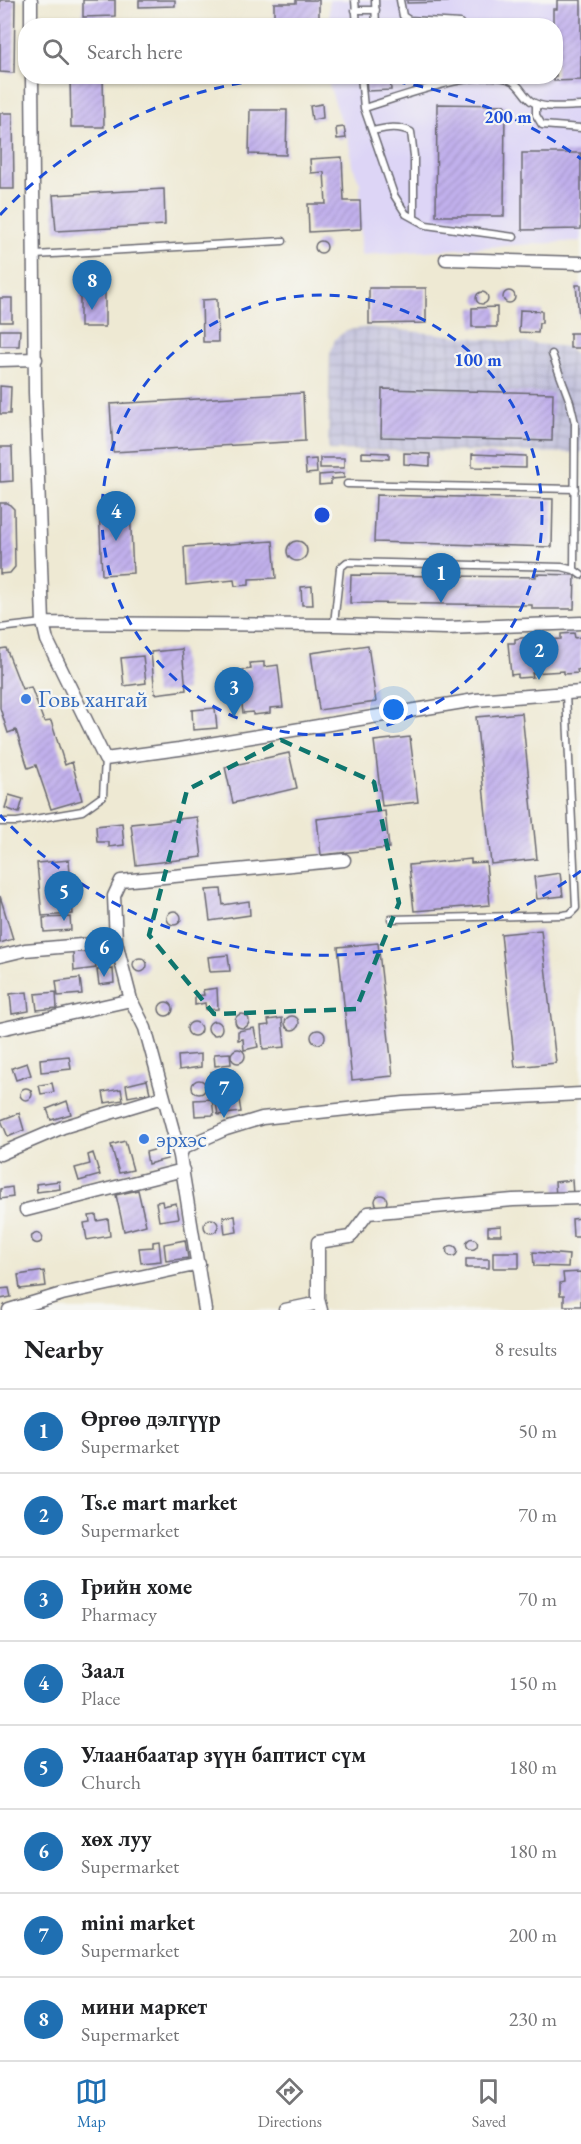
<!DOCTYPE html>
<html lang="en">
<head>
<meta charset="utf-8">
<style>
	:root { --surface:#fff; --page:#f6f6f6; --text:#202124; --muted:#757577; --line:#e0e0e0; --accent:#1f6fb2 }
	body { margin:0; font-family:"EB Garamond",serif; background:var(--page); color:var(--text) }
	.you { position:absolute; left:394px; top:710px; width:21px; height:21px; margin:-15px; border:4px solid #fff; border-radius:50%; background:#1a73e8; box-shadow:0 0 0 9px #1a73e833 }
	.badge { display:grid; place-items:center; width:39px; height:39px; border-radius:50%; background:var(--accent); color:#fff; font-size:20px; font-weight:700 }
	.pin { position:absolute; translate:-50% -50px; filter:drop-shadow(0 2px 3px #0008) }
	.pin::after { content:''; position:absolute; top:32px; width:21px; height:18px; background:inherit; clip-path:polygon(0 0,100% 0,50% 100%) }
	.list { margin:0; padding:0; list-style:none }
	h2 { display:flex; justify-content:space-between; align-items:center; height:78px; margin:0; padding:0 24px; font-size:26px }
	h2 small { font-size:20px; font-weight:400; color:var(--muted) }
	.list li { display:grid; grid-template-columns:39px 1fr auto; gap:18px; align-items:center; box-sizing:border-box; height:84px; padding:0 24px; border-top:2px solid var(--line) }
	.list b { display:block; font-size:22px; white-space:nowrap }
	.list p { margin:0; font-size:20px; white-space:nowrap; color:var(--muted) }
	.list em { font-size:20px; font-style:normal; color:var(--muted) }
	.icon { flex:none; width:33px; height:33px; fill:none; stroke:currentColor; stroke-width:2; stroke-linecap:round; stroke-linejoin:round }
	.map { position:relative; flex:none; width:581px; height:1310px; overflow:hidden }
	.search { position:absolute; background:var(--surface); box-shadow:0 2px 4px #0004; left:18px; right:18px; top:18px; height:66px; display:flex; align-items:center; gap:15px; box-sizing:border-box; padding:0 21px; border-radius:24px; color:var(--muted); font-size:22px }
	.sheet { height:750px; background:var(--surface) }
	nav { display:flex; justify-content:space-around; align-items:center; box-sizing:border-box; height:84px; border-top:2px solid var(--line); background:var(--surface); font-size:16px; color:var(--muted) }
	nav a { display:grid; justify-items:center; gap:3px }
	nav .on { color:var(--accent) }
	.map>svg:first-child { display:block }
	.built { fill:#ddd5f6 }
	.industrial { fill:url(#industrial-grid) }
	.building { fill:url(#building-hatch) }
	.lines { fill:none; stroke-linecap:round; stroke-linejoin:round }
	.lane-casing { stroke:#696870; stroke-width:9 }
	.street-casing { stroke:#696870; stroke-width:15 }
	.lane { stroke:#fff; stroke-width:6 }
	.street { stroke:#fff; stroke-width:12 }
	.marked { fill:none; stroke:#0f766e; stroke-width:4.5; stroke-dasharray:12 8; stroke-linejoin:round }
	.ring { fill:none; stroke:#1d4ed8; stroke-width:3; stroke-dasharray:10 8 }
	.shop-dot { fill:#3f7fe0; stroke:#f6f6f2; stroke-width:2 }
	.labels { text-anchor:middle; stroke-width:4.5; stroke-linejoin:round; paint-order:stroke }
	.shop-label { font-size:24px; fill:#366cbe; stroke:#f6f6f2; text-anchor:start }
	.centre { fill:#1d4ed8; stroke:#f6f6f2; stroke-width:3 }
	.ring-label { font-size:18px; text-anchor:middle; font-weight:bold; fill:#1d4ed8; stroke:#f6f6f2; stroke-width:4.5; stroke-linejoin:round; paint-order:stroke }
</style>
</head>
<body>
<div class="map">
<svg width="581" height="1310" viewBox="0 0 581 1310">
	<defs>
		<pattern id="industrial-grid" width="8" height="8" patternUnits="userSpaceOnUse" patternTransform="scale(1.5)"><rect width="8" height="8" fill="#c2c1dc"/><path d="M0 4h8M4 0v8" fill="none" stroke="#a6a6be"/></pattern>
		<pattern id="building-hatch" width="6" height="6" patternUnits="userSpaceOnUse" patternTransform="scale(1.5)"><rect width="6" height="6" fill="#c1b0ec"/><path d="M-1 1l2-2M0 6l6-6M5 7l2-2" fill="none" stroke="#a697cb"/></pattern>
	</defs>
	<rect width="100%" height="100%" fill="#f6f6f2"/>
	<filter id="ink" filterUnits="userSpaceOnUse"><feTurbulence type="fractalNoise" baseFrequency=".0167" numOctaves="2"/><feDisplacementMap in="SourceGraphic" scale="12" xChannelSelector="R" yChannelSelector="G"/><feConvolveMatrix kernelMatrix="1 2 1 2 8 2 1 2 1" color-interpolation-filters="sRGB"/></filter>
	<filter id="wash" filterUnits="userSpaceOnUse"><feTurbulence type="fractalNoise" baseFrequency=".008" numOctaves="4" result="noise"/><feDisplacementMap in="SourceGraphic" scale="24" xChannelSelector="R" yChannelSelector="G"/><feGaussianBlur stdDeviation="1.35" result="paint"/><feColorMatrix in="noise" values="0 0 0 0 0 0 0 0 0 0 0 0 0 0 0 0 0 1.4 0 .05"/><feComposite in="paint" operator="in"/></filter>
	<g filter="url(#wash)">
		<rect width="100%" height="100%" fill="#eee9d3"/>
		<path class="built" d="M 329,0 L 581,0 L 581,241 L 361,255 L 360,183 L 352,165 L 349,144 L 329,85 L 329,77 L 556,76 L 556,26 L 329,25 Z"/>
		<path class="industrial" d="M 369,327 L 567,347 L 581,359 L 581,453 L 328,450 L 330,354 L 335,339 L 347,330 Z"/>
		<g id="blocks">
			<path class="building" d="M 0,0 L 15,0 L 14,73 L 0,72 Z
				M 83,0 L 115,0 L 115,16 L 83,17 Z
				M 139,0 L 175,0 L 175,6 L 139,7 Z
				M 296,0 L 319,0 L 319,21 L 307,21 L 307,26 L 274,26 L 274,3 L 296,3 Z
				M 407,0 L 447,0 L 447,2 L 407,3 Z
				M 557,0 L 581,0 L 581,80 L 554,81 L 554,76 L 556,76 L 556,26 L 553,26 L 553,9 L 557,9 Z
				M 70,76 L 103,76 L 104,127 L 71,127 Z
				M 366,76 L 390,76 L 391,90 L 367,91 Z
				M 322,104 L 323,118 L 312,120 L 310,106 Z
				M 437,104 L 505,105 L 504,216 L 436,216 Z
				M 250,110 L 287,110 L 286,155 L 249,154 Z
				M 0,113 L 13,113 L 14,189 L 0,189 Z
				M 344,127 L 346,138 L 337,139 L 336,128 Z
				M 522,153 L 581,153 L 581,229 L 522,230 Z
				M 342,157 L 344,201 L 360,201 L 361,229 L 309,232 L 308,204 L 326,204 L 324,172 L 311,173 L 310,159 Z
				M 164,189 L 165,225 L 56,231 L 53,195 Z
				M315 247a6 6 0 1 1 12 0a6 6 0 1 1-12 0Z
				M 576,285 L 581,285 L 581,317 L 579,317 Z
				M 369,288 L 426,288 L 426,323 L 369,324 Z
				M503 297a6 6 0 1 1 12 0a6 6 0 1 1-12 0Z
				M476 298a6 6 0 1 1 12 0a6 6 0 1 1-12 0Z
				M 80,293 L 105,293 L 105,327 L 80,327 Z
				M 0,298 L 12,298 L 12,322 L 0,322 Z
				M 217,299 L 218,342 L 203,342 L 202,300 Z
				M 497,307 L 497,327 L 472,327 L 472,308 Z
				M 520,310 L 542,311 L 542,323 L 539,323 L 538,333 L 519,332 Z
				M 0,330 L 20,330 L 19,346 L 0,346 Z
				M 570,333 L 581,333 L 581,348 L 570,348 Z
				M 0,386 L 11,387 L 10,414 L 0,414 Z
				M 382,389 L 553,393 L 552,441 L 381,437 Z
				M 303,393 L 305,441 L 113,452 L 110,404 Z
				M 0,447 L 12,447 L 13,481 L 0,482 Z
				M 362,452 L 389,453 L 389,459 L 362,458 Z
				M 404,453 L 430,454 L 430,466 L 404,464 Z
				M 472,454 L 526,456 L 526,468 L 472,467 Z
				M 320,458 L 344,458 L 344,468 L 320,468 Z
				M 316,459 L 317,473 L 306,474 L 305,460 Z
				M 344,473 L 344,478 L 331,479 L 331,484 L 319,485 L 319,475 Z
				M 376,495 L 553,499 L 552,547 L 374,542 Z
				M 0,503 L 8,503 L 14,509 L 15,567 L 10,573 L 0,574 Z
				M 130,507 L 133,573 L 102,575 L 99,508 Z
				M287 551a10 10 0 1 1 20 0a10 10 0 1 1-20 0Z
				M 273,541 L 276,578 L 249,579 L 249,585 L 235,586 L 234,580 L 186,585 L 184,547 Z
				M 536,574 L 575,575 L 574,609 L 532,609 L 532,605 L 350,603 L 351,575 L 536,577 Z
				M 312,586 L 313,605 L 302,605 L 301,587 Z
				M 574,633 L 575,638 L 581,637 L 581,669 L 577,670 L 578,673 L 564,674 L 564,671 L 532,673 L 533,677 L 518,678 L 518,674 L 511,675 L 508,643 L 515,643 L 515,639 L 529,637 L 530,641 L 561,639 L 561,634 Z
				M 368,645 L 376,702 L 319,710 L 311,653 Z
				M 6,648 L 22,689 L 31,687 L 44,722 L 51,721 L 65,765 L 72,762 L 82,800 L 51,809 L 36,765 L 28,768 L 16,730 L 8,733 L 0,708 L 0,649 Z
				M 182,649 L 186,690 L 155,694 L 151,652 Z
				M 143,656 L 146,683 L 124,686 L 121,658 Z
				M 264,662 L 264,667 L 278,665 L 283,707 L 270,708 L 270,713 L 253,715 L 253,712 L 243,713 L 239,679 L 244,679 L 243,670 L 251,669 L 250,663 Z
				M 215,708 L 217,728 L 193,730 L 192,710 Z
				M 522,713 L 537,859 L 491,864 L 476,717 Z
				M 410,737 L 418,802 L 382,806 L 374,741 Z
				M 289,753 L 297,788 L 233,803 L 225,767 Z
				M 9,795 L 23,799 L 19,813 L 5,808 Z
				M 385,811 L 389,848 L 321,855 L 317,819 Z
				M 197,817 L 202,857 L 136,865 L 131,824 Z
				M 122,823 L 124,845 L 109,847 L 109,842 L 97,842 L 96,826 Z
				M 471,859 L 471,863 L 486,862 L 490,905 L 414,911 L 409,865 Z
				M 69,860 L 73,914 L 42,916 L 37,863 Z
				M 560,873 L 563,896 L 537,899 L 534,877 Z
				M 221,889 L 223,905 L 249,901 L 250,915 L 210,921 L 206,890 Z
				M 0,896 L 13,939 L 0,943 Z
				M167 918a7 7 0 1 1 14 0a7 7 0 1 1-14 0Z
				M 70,917 L 71,930 L 44,932 L 43,918 Z
				M 541,930 L 556,1063 L 515,1067 L 501,934 Z
				M 378,943 L 393,1076 L 352,1080 L 338,947 Z
				M 94,949 L 96,968 L 74,971 L 73,952 Z
				M 228,955 L 230,971 L 210,972 L 208,957 Z
				M133 965a7 7 0 1 1 14 0a7 7 0 1 1-14 0Z
				M 113,969 L 114,983 L 99,985 L 97,970 Z
				M 80,978 L 82,994 L 58,996 L 56,981 Z
				M 217,988 L 218,1009 L 206,1010 L 205,1003 L 195,1005 L 195,996 L 204,995 L 203,990 Z
				M 27,992 L 29,1011 L 12,1014 L 10,994 Z
				M 56,992 L 57,1008 L 37,1010 L 35,994 Z
				M159 1009a7 7 0 1 1 14 0a7 7 0 1 1-14 0Z
				M235 1021a7 7 0 1 1 14 0a7 7 0 1 1-14 0Z
				M285 1023a7 7 0 1 1 14 0a7 7 0 1 1-14 0Z
				M 282,1018 L 285,1047 L 263,1049 L 261,1026 L 269,1025 L 268,1020 Z
				M208 1028a7 7 0 1 1 14 0a7 7 0 1 1-14 0Z
				M187 1029a7 7 0 1 1 14 0a7 7 0 1 1-14 0Z
				M 254,1028 L 258,1047 L 244,1050 L 243,1039 L 238,1040 L 238,1031 Z
				M311 1037a7 7 0 1 1 14 0a7 7 0 1 1-14 0Z
				M231 1056a7 7 0 1 1 14 0a7 7 0 1 1-14 0Z
				M 230,1053 L 231,1064 L 215,1066 L 214,1054 Z
				M 201,1054 L 201,1067 L 179,1070 L 178,1056 Z
				M 69,1056 L 71,1069 L 41,1072 L 40,1059 Z
				M 27,1063 L 31,1075 L 16,1080 L 12,1068 Z
				M 234,1070 L 241,1112 L 218,1115 L 211,1072 Z
				M 147,1080 L 150,1093 L 128,1097 L 126,1085 Z
				M192 1087a7 7 0 1 1 14 0a7 7 0 1 1-14 0Z
				M 52,1083 L 54,1092 L 41,1094 L 39,1085 Z
				M20 1094a6 6 0 1 1 12 0a6 6 0 1 1-12 0Z
				M 121,1089 L 123,1100 L 105,1103 L 103,1092 Z
				M 212,1099 L 214,1115 L 195,1116 L 194,1100 Z
				M 67,1101 L 71,1114 L 51,1120 L 47,1109 Z
				M 19,1113 L 24,1130 L 8,1137 L 1,1120 Z
				M 125,1141 L 133,1170 L 119,1173 L 111,1145 Z
				M 165,1147 L 167,1159 L 148,1164 L 146,1152 Z
				M 93,1153 L 100,1175 L 79,1181 L 75,1168 L 90,1164 L 88,1155 Z
				M 572,1180 L 573,1195 L 556,1197 L 555,1182 Z
				M 59,1181 L 60,1189 L 37,1192 L 36,1184 Z
				M 12,1187 L 13,1197 L 0,1199 L 0,1189 Z
				M 138,1190 L 146,1225 L 124,1231 L 116,1195 Z
				M375 1201a6 6 0 1 1 12 0a6 6 0 1 1-12 0Z
				M 162,1201 L 163,1206 L 176,1203 L 179,1218 L 159,1221 L 156,1202 Z
				M 96,1215 L 97,1221 L 108,1219 L 110,1236 L 87,1240 L 84,1223 L 90,1222 L 89,1216 Z
				M 235,1216 L 237,1232 L 225,1234 L 223,1217 Z
				M 581,1218 L 581,1237 L 573,1237 L 572,1219 Z
				M204 1226a7 7 0 1 1 14 0a7 7 0 1 1-14 0Z
				M 501,1226 L 501,1235 L 488,1235 L 488,1227 Z
				M31.5 1238a5.5 5.5 0 1 1 11 0a5.5 5.5 0 1 1-11 0Z
				M466.5 1244a5.5 5.5 0 1 1 11 0a5.5 5.5 0 1 1-11 0Z
				M 185,1240 L 188,1258 L 166,1261 L 164,1244 Z
				M 159,1241 L 161,1261 L 141,1263 L 139,1248 L 153,1247 L 153,1242 Z
				M446.5 1251a5.5 5.5 0 1 1 11 0a5.5 5.5 0 1 1-11 0Z
				M 493,1252 L 519,1252 L 519,1268 L 493,1268 Z
				M 533,1252 L 569,1255 L 568,1267 L 534,1266 Z
				M 466,1259 L 489,1259 L 489,1268 L 466,1268 Z
				M 44,1271 L 46,1286 L 20,1289 L 18,1275 Z
				M 581,1272 L 581,1306 L 564,1306 L 564,1295 L 560,1295 L 560,1283 L 564,1282 L 563,1273 Z
				M 9,1288 L 11,1297 L 0,1299 L 0,1289 Z"/>
		</g>
	</g>
	<g filter="url(#ink)">
		<use href="#blocks" fill-opacity="0" stroke="#696870" stroke-width="1.5"/>
		<g class="lines">
			<defs>
				<path id="lane" d="M 355,0 L 357,26
					M 375,0 L 376,26
					M 400,0 L 403,16 L 409,20 L 460,23
					M 355,10 L 376,10
					M 361,76 L 364,108 L 394,195 L 406,214 L 426,225 L 514,237
					M 536,104 L 536,115 L 542,125 L 581,128
					M 364,108 C 395,99 484,65 512,81 C 520,85 524,96 531,101 C 543,110 567,106 581,106
					M 372,131 C 386,128 398,125 411,132 L 414,156 L 414,218
					M 35,255 L 283,241
					M 552,354 L 570,402 L 575,423 L 574,570
					M 347,484 L 575,489
					M 334,624 L 340,568 L 347,562 L 562,567 L 574,570 L 581,575
					M 0,628 L 43,623
					M 0,822 L 17,822 L 82,811 L 103,796 L 105,759
					M 391,919 L 563,915 L 570,914 L 576,908 L 566,694"/>
				<path id="street" d="M 31,0 L 31,26
					M 32,76 L 35,392 L 43,623 L 47,640 L 105,759 L 179,749 L 475,700 L 581,692
					M 446,259 L 581,263
					M 0,360 L 36,359
					M 43,623 L 334,625 L 446,628 L 581,623
					M 0,956 L 25,950 L 116,942
					M 0,1029 L 131,1000
					M 0,1154 L 63,1127 L 163,1097
					M 180,1156 L 183,1148 L 226,1129 L 262,1118 L 404,1103 L 581,1094
					M 26,1210 L 183,1170
					M 9,1310 L 62,1294 L 199,1264
					M 205,1310 L 180,1156 L 145,1028 L 131,1000 L 116,942 L 114,896 L 121,881 L 344,860
					M 285,1310 L 319,1303
					M 321,1310 L 318,1299 L 318,1242 L 350,1237 L 368,1213 L 513,1200 L 581,1198"/>
			</defs>
			<use href="#lane" class="lane-casing"/>
			<use href="#street" class="street-casing"/>
			<use href="#lane" class="lane"/>
			<use href="#street" class="street"/>
		</g>
	</g>
	<path class="marked" d="M 281,740 L 374,782 L 399,903 L 356,1009 L 214,1014 L 149,935 L 187,790 Z"/>
	<g class="ring">
		<circle cx="322" cy="515" r="220"/>
		<path d="M581 871A440 440 0 0 1 0 815M0 215A440 440 0 0 1 284 77M360 77A440 440 0 0 1 581 159"/>
	</g>
	<g class="shop-dot">
		<circle cx="26" cy="699" r="6"/>
		<circle cx="144" cy="1139" r="6"/>
	</g>
	<g class="labels">
		<g class="shop-label">
			<text x="38" y="707">Говь хангай</text>
			<text x="156" y="1147">эрхэс</text>
		</g>
	</g>
	<circle cx="322" cy="515" r="9" class="centre"/>
	<g class="ring-label">
		<text x="508" y="123">200 m</text>
		<text x="478" y="366">100 m</text>
	</g>
</svg>
<div class="you"></div>
<div class="pin badge" style="left:441px;top:603px">1</div>
<div class="pin badge" style="left:539px;top:680px">2</div>
<div class="pin badge" style="left:234px;top:717px">3</div>
<div class="pin badge" style="left:116px;top:541px">4</div>
<div class="pin badge" style="left:64px;top:921px">5</div>
<div class="pin badge" style="left:104px;top:977px">6</div>
<div class="pin badge" style="left:224px;top:1118px">7</div>
<div class="pin badge" style="left:92px;top:310px">8</div>
<div class="search"><svg class="icon" aria-label="search" viewBox="0 0 24 24"><circle cx="10" cy="10" r="6"/><path d="M15 15l6 6"/></svg>Search here</div>
</div>
<section class="sheet">
<h2>Nearby<small>8 results</small></h2>
<ul class="list">
<li><span class="badge">1</span><div><b>Өргөө дэлгүүр</b><p>Supermarket</p></div><em>50 m</em></li>
<li><span class="badge">2</span><div><b>Ts.e mart market</b><p>Supermarket</p></div><em>70 m</em></li>
<li><span class="badge">3</span><div><b>Грийн хоме</b><p>Pharmacy</p></div><em>70 m</em></li>
<li><span class="badge">4</span><div><b>Заал</b><p>Place</p></div><em>150 m</em></li>
<li><span class="badge">5</span><div><b>Улаанбаатар зүүн баптист сүм</b><p>Church</p></div><em>180 m</em></li>
<li><span class="badge">6</span><div><b>хөх луу</b><p>Supermarket</p></div><em>180 m</em></li>
<li><span class="badge">7</span><div><b>mini market</b><p>Supermarket</p></div><em>200 m</em></li>
<li><span class="badge">8</span><div><b>мини маркет</b><p>Supermarket</p></div><em>230 m</em></li>
</ul>
</section>
<nav>
<a class="on"><svg class="icon" aria-label="map" viewBox="0 0 24 24"><path d="M3 6l6-2 6 2 6-2v14l-6 2-6-2-6 2zM9 4v14M15 6v14"/></svg>Map</a>
<a><svg class="icon" aria-label="directions" viewBox="0 0 24 24"><path d="M12 3l9 9-9 9-9-9zM9 14v-3h6M13 9l2 2-2 2"/></svg>Directions</a>
<a><svg class="icon" aria-label="saved" viewBox="0 0 24 24"><path d="M7 4h10v16l-5-4-5 4z"/></svg>Saved</a>
</nav>
</body>
</html>
